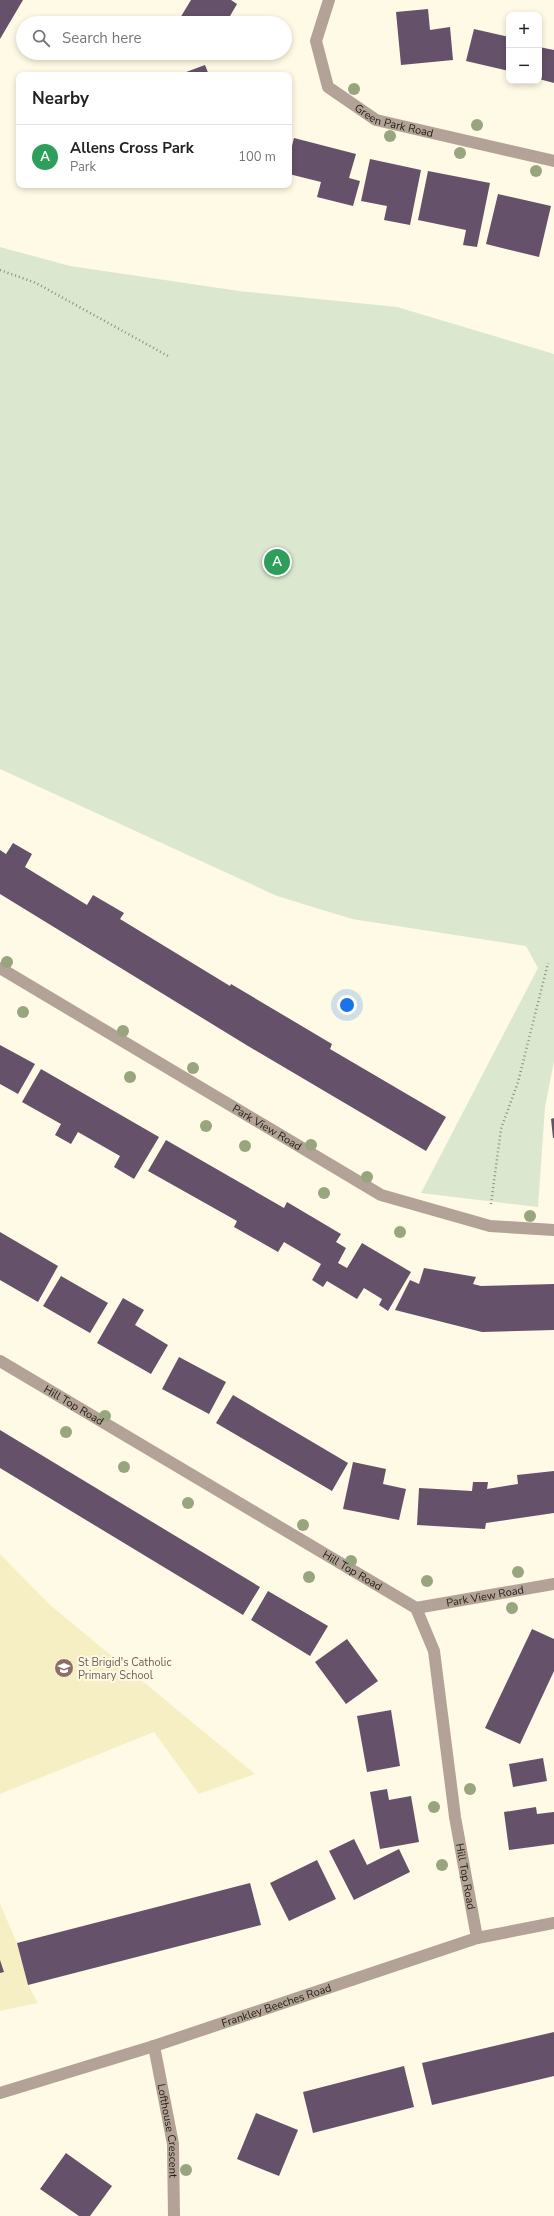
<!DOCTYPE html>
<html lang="en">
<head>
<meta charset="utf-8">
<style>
	:root { --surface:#fff; --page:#f6f6f6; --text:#222; --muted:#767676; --line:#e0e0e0; --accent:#ea580c }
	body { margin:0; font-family:"Nunito Sans",sans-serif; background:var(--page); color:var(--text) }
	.controls { position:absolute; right:12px; top:12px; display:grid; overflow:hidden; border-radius:8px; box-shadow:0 2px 6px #0003 }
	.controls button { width:36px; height:36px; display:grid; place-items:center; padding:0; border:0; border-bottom:1px solid var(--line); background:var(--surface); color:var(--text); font:20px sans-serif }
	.you { position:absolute; left:347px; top:1005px; width:14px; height:14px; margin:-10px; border:3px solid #fff; border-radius:50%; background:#1a73e8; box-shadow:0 0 0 6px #1a73e833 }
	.badge { display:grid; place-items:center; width:26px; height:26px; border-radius:50%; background:var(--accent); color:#fff; font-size:13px; font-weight:700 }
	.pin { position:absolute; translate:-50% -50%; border:2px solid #fff; box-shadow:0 1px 4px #0006 }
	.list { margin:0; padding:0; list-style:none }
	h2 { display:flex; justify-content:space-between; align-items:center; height:52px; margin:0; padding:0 16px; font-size:17px }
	h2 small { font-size:13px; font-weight:400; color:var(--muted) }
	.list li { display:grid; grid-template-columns:26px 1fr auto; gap:12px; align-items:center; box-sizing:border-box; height:64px; padding:0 16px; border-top:1px solid var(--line) }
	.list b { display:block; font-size:15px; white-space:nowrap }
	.list p { margin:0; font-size:13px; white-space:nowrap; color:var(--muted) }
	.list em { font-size:13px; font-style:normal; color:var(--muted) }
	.icon { flex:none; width:22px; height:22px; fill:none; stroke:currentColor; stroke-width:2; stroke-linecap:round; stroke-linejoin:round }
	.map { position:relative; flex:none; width:554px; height:2216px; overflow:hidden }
	.search { position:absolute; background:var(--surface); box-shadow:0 2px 6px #0003; left:16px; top:16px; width:276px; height:44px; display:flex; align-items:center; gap:10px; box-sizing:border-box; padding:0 14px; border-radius:22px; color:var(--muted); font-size:15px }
	.panel { position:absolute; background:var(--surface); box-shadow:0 2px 6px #0003; left:16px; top:72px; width:276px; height:116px; border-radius:8px }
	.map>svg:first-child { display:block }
	.built { fill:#f7efc4 }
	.green { fill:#dbe8cf }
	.building { fill:#655169 }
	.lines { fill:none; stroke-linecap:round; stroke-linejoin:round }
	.path { stroke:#908c7c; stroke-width:2.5; stroke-dasharray:1 3; stroke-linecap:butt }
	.minor { stroke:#b2a297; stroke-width:12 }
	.tree { fill:#99a57e }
	.labels { text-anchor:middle; stroke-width:4; stroke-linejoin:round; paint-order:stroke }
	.street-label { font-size:11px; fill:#221f13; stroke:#fefae5 }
	.education-label { font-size:11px; fill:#785e54; stroke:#fefae5; text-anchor:start }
</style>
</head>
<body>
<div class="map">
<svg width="554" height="2216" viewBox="0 0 554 2216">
	<rect width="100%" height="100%" fill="#fefae5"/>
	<path class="built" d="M 0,1554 L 50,1605 L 255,1774 L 199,1794 L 154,1732 L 0,1794 Z
		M 0,1904 L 17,1943 L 28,1985 L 38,2003 L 0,2011 Z"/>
	<path class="green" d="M 0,247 L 70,266 L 239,291 L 397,307 L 554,354 L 554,1061 L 545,1107 L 538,1207 L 421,1193 L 538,968 L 526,946 L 352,919 L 277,896 L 0,769 Z"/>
	<path class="building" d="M 0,0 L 23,0 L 0,39 Z
		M 191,0 L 231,0 L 237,4 L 226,23 L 177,23 Z
		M 428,9 L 430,30 L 450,27 L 453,60 L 401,65 L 396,12 Z
		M 474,29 L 509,37 L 509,71 L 466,61 Z
		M 539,47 L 554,50 L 554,83 L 539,79 Z
		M 192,53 L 202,53 L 200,58 Z
		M 205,65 L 209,75 L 178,75 Z
		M 294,138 L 356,154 L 349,178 L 360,181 L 353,206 L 317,197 L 321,182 L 289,174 L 289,158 Z
		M 370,159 L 421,170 L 410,225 L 384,220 L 387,206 L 361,201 Z
		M 428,171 L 490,183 L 477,247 L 463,245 L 466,230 L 418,220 Z
		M 498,194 L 551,206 L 539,257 L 486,244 Z
		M 13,843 L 32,854 L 25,867 L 87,905 L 93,895 L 124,913 L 120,919 L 230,986 L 231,984 L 332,1044 L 330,1049 L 446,1117 L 426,1151 L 248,1046 L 0,894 L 0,850 L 6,854 Z
		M 0,1045 L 35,1064 L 18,1094 L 0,1084 Z
		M 41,1069 L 159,1137 L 134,1179 L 114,1167 L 120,1156 L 78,1132 L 71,1144 L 55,1135 L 61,1124 L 22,1102 Z
		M 554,1118 L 554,1138 L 553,1138 L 551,1119 Z
		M 166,1140 L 284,1208 L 287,1202 L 341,1234 L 336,1242 L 346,1248 L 338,1263 L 347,1268 L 362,1243 L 411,1272 L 388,1311 L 379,1305 L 382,1299 L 364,1288 L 357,1299 L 327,1281 L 323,1287 L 312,1280 L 321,1264 L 284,1242 L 278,1252 L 234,1227 L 237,1221 L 148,1171 Z
		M 0,1232 L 58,1266 L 38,1302 L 0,1280 Z
		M 424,1268 L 476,1277 L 473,1284 L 481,1286 L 554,1284 L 554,1330 L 482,1332 L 395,1310 L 410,1280 L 419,1284 Z
		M 61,1276 L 108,1303 L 90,1333 L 43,1306 Z
		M 123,1298 L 144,1310 L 135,1325 L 168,1345 L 151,1374 L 97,1343 Z
		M 179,1357 L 226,1382 L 209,1414 L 162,1389 Z
		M 233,1395 L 348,1463 L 332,1491 L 216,1423 Z
		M 0,1430 L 260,1587 L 243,1615 L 0,1468 Z
		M 353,1462 L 386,1469 L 383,1484 L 406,1489 L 399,1520 L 343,1509 Z
		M 554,1471 L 554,1513 L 486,1523 L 485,1529 L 417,1525 L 419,1488 L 472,1491 L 473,1482 L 488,1482 L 487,1489 L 518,1484 L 517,1475 Z
		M 268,1591 L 328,1626 L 310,1656 L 251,1620 Z
		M 532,1629 L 554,1639 L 554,1671 L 520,1744 L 485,1728 Z
		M 347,1639 L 378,1681 L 346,1704 L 315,1662 Z
		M 391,1710 L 400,1766 L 367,1772 L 357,1716 Z
		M 543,1758 L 547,1781 L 513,1787 L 509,1764 Z
		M 387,1789 L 389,1800 L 411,1796 L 419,1842 L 380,1849 L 370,1792 Z
		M 536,1807 L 537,1814 L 554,1812 L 554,1844 L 509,1850 L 504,1812 Z
		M 354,1839 L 367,1865 L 399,1849 L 410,1872 L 354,1900 L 329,1851 Z
		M 317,1860 L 336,1899 L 289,1921 L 270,1883 Z
		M 250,1883 L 261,1925 L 28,1985 L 17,1943 Z
		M 0,1960 L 4,1972 L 0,1973 Z
		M 554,2032 L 554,2076 L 432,2105 L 422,2063 Z
		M 404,2066 L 414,2107 L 313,2133 L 303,2092 Z
		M 256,2113 L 298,2130 L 279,2176 L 237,2159 Z
		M 66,2153 L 112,2186 L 90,2216 L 79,2216 L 40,2189 Z"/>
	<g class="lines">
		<path class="path" d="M 0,270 L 36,283 L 168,356
			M 491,1204 L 501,1129 L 518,1082 L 548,963"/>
		<g class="minor">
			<path id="s1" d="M 329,0 L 316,41 L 328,87 L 376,120 L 554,161"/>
			<path id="s2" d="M 0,968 L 381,1195 L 490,1226 L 554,1230"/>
			<path id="s3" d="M 0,1361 L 416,1608 L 434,1651 L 455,1817 L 477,1938"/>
			<path id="s4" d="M 416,1608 L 554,1584"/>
			<path id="s5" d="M 154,2046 L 173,2144 L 174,2216"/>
			<path id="s6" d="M 0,2093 L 154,2046 L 477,1938 L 554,1923"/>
		</g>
	</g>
	<g class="tree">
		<circle cx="354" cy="89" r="6"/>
		<circle cx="477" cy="125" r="6"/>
		<circle cx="390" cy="136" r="6"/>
		<circle cx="460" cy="153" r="6"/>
		<circle cx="536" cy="171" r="6"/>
		<circle cx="7" cy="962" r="6"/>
		<circle cx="23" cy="1012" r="6"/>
		<circle cx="123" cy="1031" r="6"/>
		<circle cx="193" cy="1068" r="6"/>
		<circle cx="130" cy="1077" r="6"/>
		<circle cx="206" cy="1126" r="6"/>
		<circle cx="311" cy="1145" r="6"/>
		<circle cx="245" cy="1146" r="6"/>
		<circle cx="367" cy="1177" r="6"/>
		<circle cx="324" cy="1193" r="6"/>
		<circle cx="530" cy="1216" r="6"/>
		<circle cx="400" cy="1232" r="6"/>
		<circle cx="105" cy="1416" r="6"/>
		<circle cx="66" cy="1432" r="6"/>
		<circle cx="124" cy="1467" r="6"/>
		<circle cx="188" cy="1503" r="6"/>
		<circle cx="303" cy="1525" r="6"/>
		<circle cx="351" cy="1561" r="6"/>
		<circle cx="518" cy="1572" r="6"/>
		<circle cx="309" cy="1577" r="6"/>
		<circle cx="427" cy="1581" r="6"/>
		<circle cx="512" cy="1608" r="6"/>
		<circle cx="470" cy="1789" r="6"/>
		<circle cx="434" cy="1807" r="6"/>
		<circle cx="442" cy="1865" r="6"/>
		<circle cx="186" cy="2170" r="6"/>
	</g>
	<defs>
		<symbol id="school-disc" viewBox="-11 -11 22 22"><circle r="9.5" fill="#8d6e63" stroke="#fefae5"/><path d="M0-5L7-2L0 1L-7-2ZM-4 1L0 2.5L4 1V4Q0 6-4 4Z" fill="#fff"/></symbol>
	</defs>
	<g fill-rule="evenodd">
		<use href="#school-disc" x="53" y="1657" width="22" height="22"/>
	</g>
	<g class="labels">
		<g class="street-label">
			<text dy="4" stroke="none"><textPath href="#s1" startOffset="166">Green Park Road</textPath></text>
			<text dy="4" stroke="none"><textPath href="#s2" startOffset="311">Park View Road</textPath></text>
			<text dy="4" stroke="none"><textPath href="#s3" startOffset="86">Hill Top Road</textPath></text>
			<text dy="4" stroke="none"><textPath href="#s3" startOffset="410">Hill Top Road</textPath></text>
			<text dy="4" stroke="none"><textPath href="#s4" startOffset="70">Park View Road</textPath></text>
			<text dy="4" stroke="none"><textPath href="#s3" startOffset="758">Hill Top Road</textPath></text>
			<text dy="4" stroke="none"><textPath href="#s6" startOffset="290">Frankley Beeches Road</textPath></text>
			<text dy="4" stroke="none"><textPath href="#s5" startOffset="86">Lofthouse Crescent</textPath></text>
		</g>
		<g class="education-label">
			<text x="78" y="1666">St Brigid's Catholic<tspan x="78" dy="13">Primary School</tspan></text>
		</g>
	</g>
</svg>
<div class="controls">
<button>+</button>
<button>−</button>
</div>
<div class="you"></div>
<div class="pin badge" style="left:277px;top:562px;background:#2e9e5b">A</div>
<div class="search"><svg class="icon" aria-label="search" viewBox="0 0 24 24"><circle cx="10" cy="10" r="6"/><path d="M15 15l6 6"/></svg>Search here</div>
<section class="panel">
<h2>Nearby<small></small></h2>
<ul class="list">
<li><span class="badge" style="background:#2e9e5b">A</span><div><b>Allens Cross Park</b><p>Park</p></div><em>100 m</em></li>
</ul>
</section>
</div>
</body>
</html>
